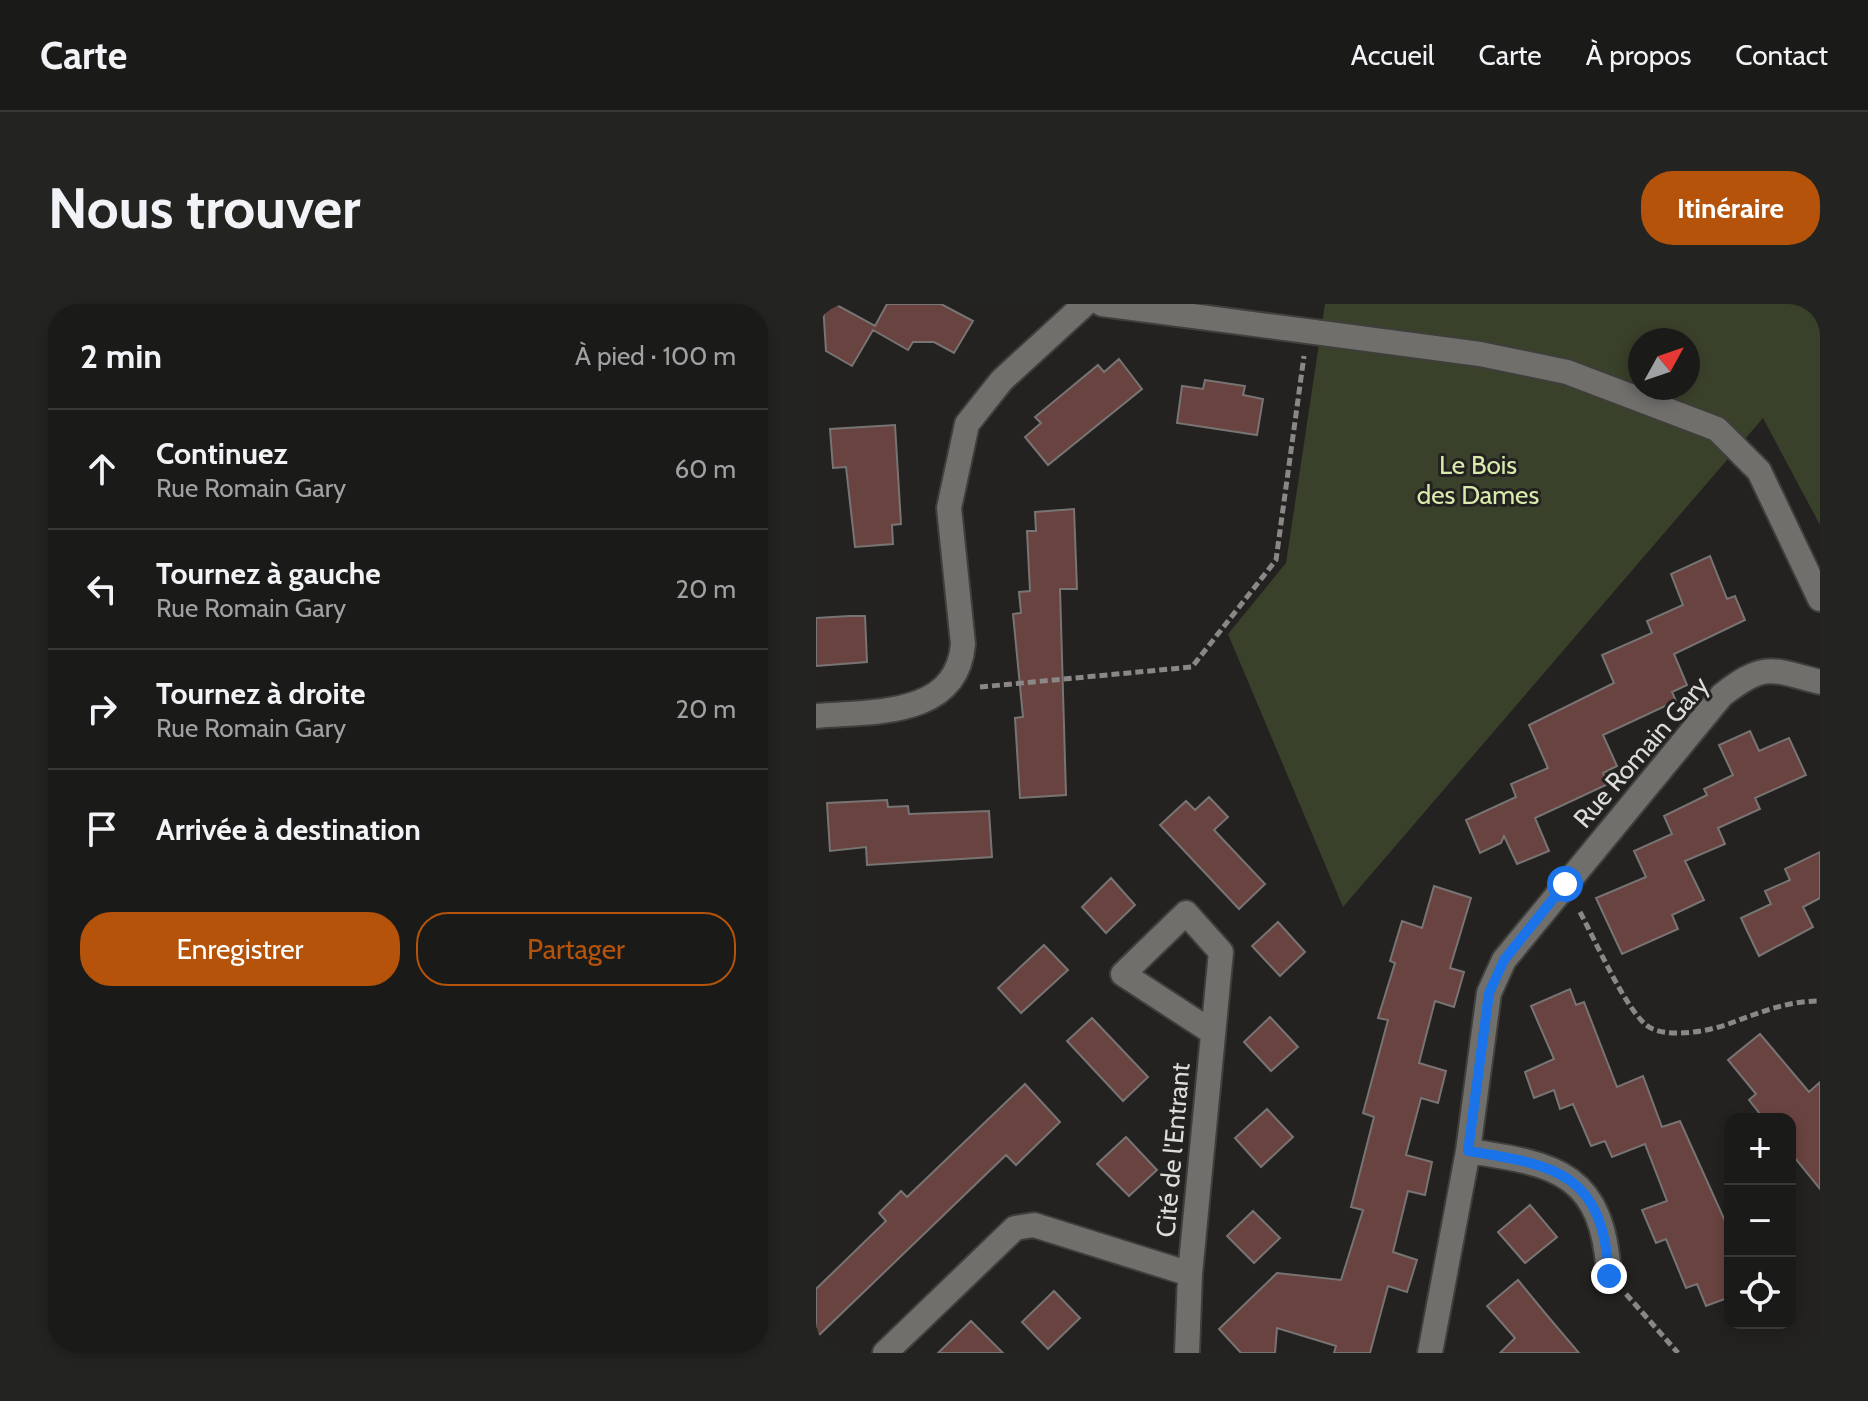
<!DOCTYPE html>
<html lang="fr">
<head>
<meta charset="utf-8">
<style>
	:root { --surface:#1a1a18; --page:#232321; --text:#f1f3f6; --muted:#9fa1a2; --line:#383837; --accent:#b45309 }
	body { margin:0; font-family:Cabin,sans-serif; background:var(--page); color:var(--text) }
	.controls { position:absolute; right:24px; bottom:24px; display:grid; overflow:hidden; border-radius:16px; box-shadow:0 4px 12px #0003 }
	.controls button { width:72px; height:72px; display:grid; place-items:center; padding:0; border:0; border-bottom:2px solid var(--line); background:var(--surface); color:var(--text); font:40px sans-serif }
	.compass { position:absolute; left:812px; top:24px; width:72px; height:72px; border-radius:50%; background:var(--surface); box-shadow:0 4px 12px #0003; rotate:50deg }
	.stop { position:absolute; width:24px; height:24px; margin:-18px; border:6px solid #1a73e8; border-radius:50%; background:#fff }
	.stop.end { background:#1a73e8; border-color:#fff; box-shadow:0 2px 8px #0008 }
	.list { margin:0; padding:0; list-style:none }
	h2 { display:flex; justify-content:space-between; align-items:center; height:104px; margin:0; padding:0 32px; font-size:34px }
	h2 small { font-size:26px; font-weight:400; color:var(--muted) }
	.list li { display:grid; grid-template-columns:52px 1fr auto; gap:24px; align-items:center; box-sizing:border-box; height:120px; padding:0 32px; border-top:2px solid var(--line) }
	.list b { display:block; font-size:30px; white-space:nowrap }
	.list p { margin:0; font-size:26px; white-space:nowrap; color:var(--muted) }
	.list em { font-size:26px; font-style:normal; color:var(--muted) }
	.actions { display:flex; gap:16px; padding:24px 32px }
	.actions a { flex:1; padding:18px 0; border:2px solid var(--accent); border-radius:32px; text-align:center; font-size:28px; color:var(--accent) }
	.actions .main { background:var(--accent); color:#fff }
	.icon { flex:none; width:44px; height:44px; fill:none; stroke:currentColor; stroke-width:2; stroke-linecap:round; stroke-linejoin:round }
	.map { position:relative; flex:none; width:1004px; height:1049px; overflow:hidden; border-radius:32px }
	header { display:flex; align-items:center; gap:48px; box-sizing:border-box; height:112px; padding:0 40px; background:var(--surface); border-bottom:2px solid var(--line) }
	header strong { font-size:38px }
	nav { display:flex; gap:44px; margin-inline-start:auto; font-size:28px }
	.intro { display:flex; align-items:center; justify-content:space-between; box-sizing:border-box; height:192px; padding:0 48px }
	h1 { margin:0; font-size:56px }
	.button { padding:20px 36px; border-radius:32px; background:var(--accent); color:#fff; font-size:28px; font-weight:700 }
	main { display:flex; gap:48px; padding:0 48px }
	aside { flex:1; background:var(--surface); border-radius:32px; box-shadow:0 4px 12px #0003 }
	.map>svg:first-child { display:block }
	.green { fill:#3a412a; fill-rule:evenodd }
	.building { fill:#69433f; stroke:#777473; stroke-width:2 }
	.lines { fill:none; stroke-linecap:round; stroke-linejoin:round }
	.street-casing { stroke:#3e3e3b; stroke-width:28 }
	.path { stroke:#898886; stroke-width:5; stroke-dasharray:8 4; stroke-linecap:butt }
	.street { stroke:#706f6c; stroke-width:24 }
	.route { stroke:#1a73e8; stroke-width:10 }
	.labels { text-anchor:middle; stroke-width:6; stroke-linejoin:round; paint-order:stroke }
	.park-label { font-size:26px; fill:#d8eaac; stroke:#232220 }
	.street-label { font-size:26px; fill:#dcdcda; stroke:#232220 }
</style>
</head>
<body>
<header>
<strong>Carte</strong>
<nav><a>Accueil</a><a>Carte</a><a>À propos</a><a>Contact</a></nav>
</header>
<div class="intro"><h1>Nous trouver</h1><a class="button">Itinéraire</a></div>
<main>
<aside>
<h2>2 min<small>À pied · 100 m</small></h2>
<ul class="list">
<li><svg class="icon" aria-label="ahead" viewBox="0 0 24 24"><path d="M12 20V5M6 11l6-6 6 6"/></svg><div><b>Continuez</b><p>Rue Romain Gary</p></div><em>60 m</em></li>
<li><svg class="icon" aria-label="left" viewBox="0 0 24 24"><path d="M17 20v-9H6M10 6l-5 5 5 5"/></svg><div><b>Tournez à gauche</b><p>Rue Romain Gary</p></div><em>20 m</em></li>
<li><svg class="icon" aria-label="right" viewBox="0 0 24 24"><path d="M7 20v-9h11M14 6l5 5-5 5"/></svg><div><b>Tournez à droite</b><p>Rue Romain Gary</p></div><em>20 m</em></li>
<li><svg class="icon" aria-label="arrive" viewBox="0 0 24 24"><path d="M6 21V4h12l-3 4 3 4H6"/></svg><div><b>Arrivée à destination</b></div></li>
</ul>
<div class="actions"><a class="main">Enregistrer</a><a>Partager</a></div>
</aside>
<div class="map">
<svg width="1004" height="1049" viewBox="0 0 1004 1049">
	<rect width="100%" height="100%" fill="#232220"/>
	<path class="green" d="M 509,0 L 1004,0 L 1004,221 L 947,114 L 527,603 L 412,330 L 470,259 ZM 824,36 L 872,36 L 872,84 L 824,84 Z"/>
	<path class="building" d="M 7,0 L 19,0 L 59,22 L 71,0 L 125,0 L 157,17 L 138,49 L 118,38 L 97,38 L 92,46 L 57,26 L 36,62 L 10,47 Z
		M 303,55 L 326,85 L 232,161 L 209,133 L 225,119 L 219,113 L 282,61 L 288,68 Z
		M 389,76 L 429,82 L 427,91 L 447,95 L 441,131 L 361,119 L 366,82 L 387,85 Z
		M 79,121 L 85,220 L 76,221 L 77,240 L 39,243 L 30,163 L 17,164 L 14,125 Z
		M 258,205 L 261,285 L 244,285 L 250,491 L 204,494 L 199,414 L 207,413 L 197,310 L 205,309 L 203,288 L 214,287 L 211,227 L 220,227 L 219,208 Z
		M 894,252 L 911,295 L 919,292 L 929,316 L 858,350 L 871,381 L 856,388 L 860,397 L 787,431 L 801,462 L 787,469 L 792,480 L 719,514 L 733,547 L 701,560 L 688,532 L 685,539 L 664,549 L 650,516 L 700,493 L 695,480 L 732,464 L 713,421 L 798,379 L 786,351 L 836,329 L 831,317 L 867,301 L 855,270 Z
		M 33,312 L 49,312 L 51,358 L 0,362 L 0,314 Z
		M 934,427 L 943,447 L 973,434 L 990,471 L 939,494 L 944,505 L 902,524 L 909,540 L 869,557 L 888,596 L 856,611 L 862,625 L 806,650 L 780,594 L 830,573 L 818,547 L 856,530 L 848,512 L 891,491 L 888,485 L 917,471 L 903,441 Z
		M 393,493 L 412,513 L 398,526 L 449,580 L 423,605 L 344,521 L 370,497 L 379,506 Z
		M 71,496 L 72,503 L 92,502 L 93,510 L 173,507 L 176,553 L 51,561 L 50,543 L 14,547 L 11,499 Z
		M 1004,548 L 1004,594 L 987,603 L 997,623 L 943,652 L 925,614 L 955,600 L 949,587 L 974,576 L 969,565 Z
		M 295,574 L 319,601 L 290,629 L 266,603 Z
		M 618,582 L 655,594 L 634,664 L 648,668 L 638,703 L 619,697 L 603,759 L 630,767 L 622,799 L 605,794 L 590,851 L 616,858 L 609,891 L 592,887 L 577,948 L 601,956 L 591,988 L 572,982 L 554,1049 L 518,1049 L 520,1042 L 461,1024 L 459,1049 L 425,1049 L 403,1025 L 461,969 L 525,976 L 547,906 L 535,903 L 558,813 L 547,809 L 572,716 L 562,714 L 579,659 L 574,657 L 586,617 L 606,624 Z
		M 462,618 L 489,648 L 464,672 L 436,642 Z
		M 228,641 L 252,666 L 205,709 L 182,684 Z
		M 754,685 L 760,701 L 768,698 L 801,783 L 827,772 L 846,823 L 864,817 L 914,928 L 914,993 L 890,1002 L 881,980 L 870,984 L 850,935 L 840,939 L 826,906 L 851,897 L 829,840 L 796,853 L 789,837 L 775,842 L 757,800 L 744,805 L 738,786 L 718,794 L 709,768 L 738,755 L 715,702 Z
		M 454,713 L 482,743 L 455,767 L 428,738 Z
		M 276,714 L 332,773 L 307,797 L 251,737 Z
		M 944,730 L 993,788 L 1004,778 L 1004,885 L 974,848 L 974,815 L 948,815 L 933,796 L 940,790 L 912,756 Z
		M 209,780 L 244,818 L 200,861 L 190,851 L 0,1034 L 0,985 L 70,917 L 63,909 L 85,887 L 91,893 Z
		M 451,805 L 477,833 L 445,863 L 419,834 Z
		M 310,833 L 341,866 L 313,892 L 281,860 Z
		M 714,901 L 741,933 L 709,959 L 682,928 Z
		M 437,907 L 464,934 L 438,959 L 411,932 Z
		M 702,976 L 729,1009 L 763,1049 L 684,1049 L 699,1034 L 671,1002 Z
		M 238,987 L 264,1014 L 232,1045 L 206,1018 Z
		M 155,1017 L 187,1049 L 122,1049 Z"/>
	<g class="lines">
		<defs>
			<path id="street" d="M 286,0 L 664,50 L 751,68 L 901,125 L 943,167 L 1004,295
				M 0,412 C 56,407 141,414 147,340 L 133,204 L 151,120 L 186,76 L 269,0
				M 652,847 C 742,860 787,870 793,972
				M 69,1049 L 199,924 L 218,921 L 374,970
				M 371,1049 L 374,970 L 405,648 L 370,609 L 307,670 L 396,728
				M 614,1049 L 652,847 L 673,689 L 688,656 L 906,391 C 949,358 954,365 1004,378"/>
		</defs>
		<use href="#street" class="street-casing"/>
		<path class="path" d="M 164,383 L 376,363 L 460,256 L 488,52
			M 764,608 C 779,636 808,702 830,721 C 849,736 894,727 915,719 C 945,708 971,697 1004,697
			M 810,990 L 862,1049"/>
		<use href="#street" class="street"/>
	</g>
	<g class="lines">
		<path class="route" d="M 749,580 L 688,656 L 673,689 L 652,847 C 742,861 787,870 793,972"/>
	</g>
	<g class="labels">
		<g class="park-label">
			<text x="662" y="170">Le Bois<tspan x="662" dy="30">des Dames</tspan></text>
		</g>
		<g class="street-label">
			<text transform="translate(825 448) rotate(-49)" y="9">Rue Romain Gary</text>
			<text transform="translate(357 846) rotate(-85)" y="9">Cité de l'Entrant</text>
		</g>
	</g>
</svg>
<div class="controls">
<button>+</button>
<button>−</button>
<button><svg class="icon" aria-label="locate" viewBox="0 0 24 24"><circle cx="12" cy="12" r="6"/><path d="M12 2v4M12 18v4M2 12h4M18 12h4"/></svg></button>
</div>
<svg class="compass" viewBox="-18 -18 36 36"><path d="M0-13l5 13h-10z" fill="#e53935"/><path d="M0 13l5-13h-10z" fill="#9fa1a2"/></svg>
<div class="stop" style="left:749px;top:580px"></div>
<div class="stop end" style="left:793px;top:972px"></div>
</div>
</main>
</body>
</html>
